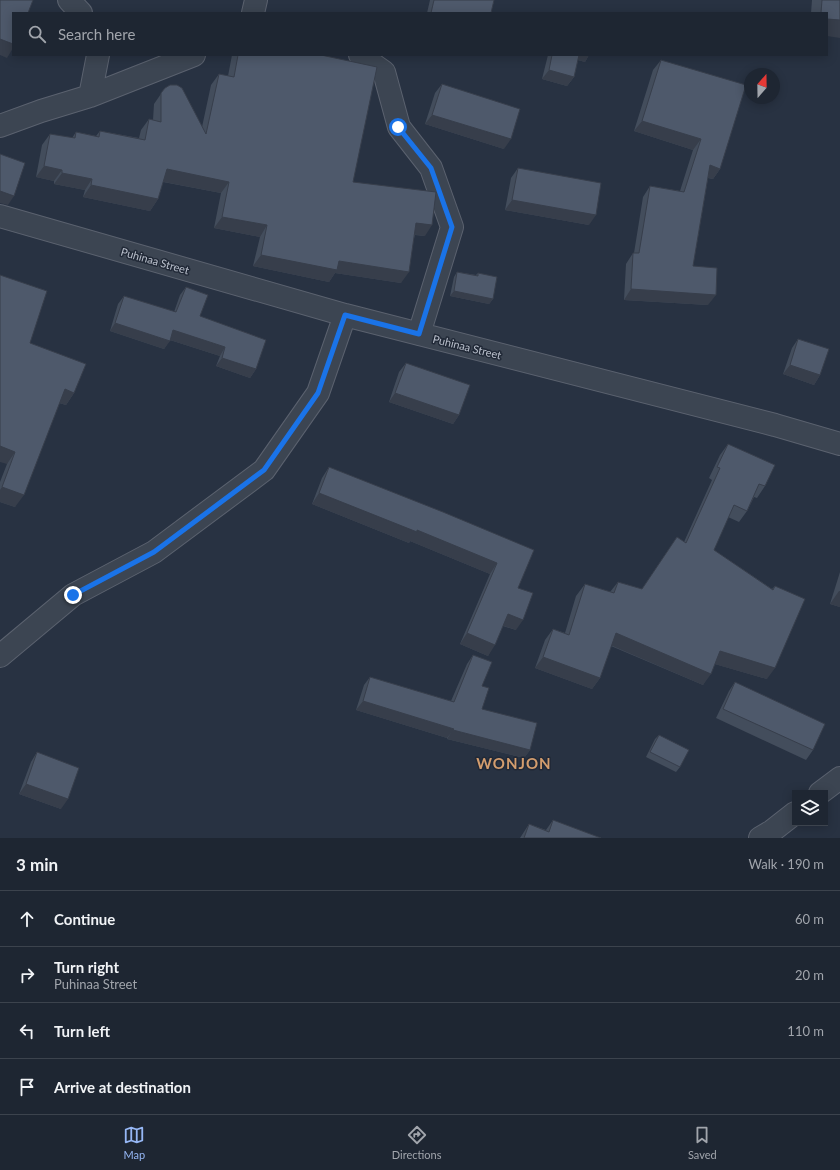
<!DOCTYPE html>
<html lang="en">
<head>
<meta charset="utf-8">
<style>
	:root { --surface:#1e2632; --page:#2b323e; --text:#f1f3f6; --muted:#a1a5ac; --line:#3c434d; --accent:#96b7f5 }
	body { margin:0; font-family:Lato,sans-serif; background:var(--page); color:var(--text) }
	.controls { position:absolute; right:12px; bottom:12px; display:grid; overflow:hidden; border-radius:0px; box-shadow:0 2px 10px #0003 }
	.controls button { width:36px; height:36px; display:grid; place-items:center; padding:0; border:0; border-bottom:1px solid var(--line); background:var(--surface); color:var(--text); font:20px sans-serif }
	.compass { position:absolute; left:744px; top:68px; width:36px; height:36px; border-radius:50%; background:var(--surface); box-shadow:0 2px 10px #0003; rotate:20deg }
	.stop { position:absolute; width:12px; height:12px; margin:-9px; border:3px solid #1a73e8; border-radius:50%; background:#fff }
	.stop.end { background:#1a73e8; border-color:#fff; box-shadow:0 1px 4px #0008 }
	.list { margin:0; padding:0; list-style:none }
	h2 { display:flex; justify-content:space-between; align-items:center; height:52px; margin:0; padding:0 16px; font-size:17px }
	h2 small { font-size:13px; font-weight:400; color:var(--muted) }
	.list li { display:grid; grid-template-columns:26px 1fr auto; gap:12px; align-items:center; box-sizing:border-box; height:56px; padding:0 16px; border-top:1px solid var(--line) }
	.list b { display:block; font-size:15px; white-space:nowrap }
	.list p { margin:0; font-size:13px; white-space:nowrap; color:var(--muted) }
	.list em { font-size:13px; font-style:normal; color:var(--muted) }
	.icon { flex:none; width:22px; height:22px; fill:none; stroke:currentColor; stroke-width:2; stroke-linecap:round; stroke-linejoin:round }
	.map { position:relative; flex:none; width:840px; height:838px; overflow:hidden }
	.search { position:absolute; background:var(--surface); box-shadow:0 2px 10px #0003; left:12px; right:12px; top:12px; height:44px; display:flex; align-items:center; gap:10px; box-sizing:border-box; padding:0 14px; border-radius:0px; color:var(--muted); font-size:15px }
	.sheet { height:276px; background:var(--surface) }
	nav { display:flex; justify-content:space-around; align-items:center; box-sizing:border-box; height:56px; border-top:1px solid var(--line); background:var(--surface); font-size:11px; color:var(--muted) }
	nav a { display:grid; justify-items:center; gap:2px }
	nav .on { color:var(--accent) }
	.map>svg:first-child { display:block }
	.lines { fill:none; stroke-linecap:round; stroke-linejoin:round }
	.minor-casing { stroke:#5b626f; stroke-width:24 }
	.minor { stroke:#3c4552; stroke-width:22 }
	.wall { fill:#434d5c }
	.shaded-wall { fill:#373e4b }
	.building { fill:#4e596b; stroke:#373e4b }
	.route { stroke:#1a73e8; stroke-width:5 }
	.labels { text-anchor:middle; stroke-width:3; stroke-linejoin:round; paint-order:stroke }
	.street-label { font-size:11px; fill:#bac0cc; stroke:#212937 }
	.district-label { font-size:15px; font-weight:bold; letter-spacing:1px; fill:#d39d6e; stroke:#212937 }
</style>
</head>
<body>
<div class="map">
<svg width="840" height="838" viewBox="0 0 840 838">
	<rect width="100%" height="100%" fill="#283242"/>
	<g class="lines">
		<defs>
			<path id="minor" d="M 69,0 L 81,13
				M 253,13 L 256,0
				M 360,55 L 384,72 L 399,127 L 431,168 L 452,227 L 419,334
				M 90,96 L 98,55
				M 0,126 L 41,111 L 90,96 L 194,55
				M 0,216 L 345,315 L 775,425 L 840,444
				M 0,656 L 73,595 L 154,552 L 264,470 L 318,393 L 345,315
				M 820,793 L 840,778
				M 760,838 L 772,831 L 795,813"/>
		</defs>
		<use href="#minor" class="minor-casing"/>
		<use href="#minor" class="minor"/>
	</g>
	<path class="wall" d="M 430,0 L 494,0 L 491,13 L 427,13 Z
		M 812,0 L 840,0 L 827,13 L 811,13 Z
		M 232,55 L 321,55 L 353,182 L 425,236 L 415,235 L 401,283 L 335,273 L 329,282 L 253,266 L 260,237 L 214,228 L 221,193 L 163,182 L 158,199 L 150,211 L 83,197 L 85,190 L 54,184 L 54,181 L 36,177 L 42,145 L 50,134 L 72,138 L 76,132 L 96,136 L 100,131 L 139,138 L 141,130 L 149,119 L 153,120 L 154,104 L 165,88 L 202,127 L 211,85 L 219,74 L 228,76 Z
		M 548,55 L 589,55 L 585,62 L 578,60 L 574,77 L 567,86 L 542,79 Z
		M 661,60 L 720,169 L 713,179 L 708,178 L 693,266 L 708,305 L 624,300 L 626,264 L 633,253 L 634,253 L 643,197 L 650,186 L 680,191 L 693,150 L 634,131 L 653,70 Z
		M 442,84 L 504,149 L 425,124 L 435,93 Z
		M 518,168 L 589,225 L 505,210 L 511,178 Z
		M 457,272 L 476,275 L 478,273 L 493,299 L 489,304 L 450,296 L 454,277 Z
		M 186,287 L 200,316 L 256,369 L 250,378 L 216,366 L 220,356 L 170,340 L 164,349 L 110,331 L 118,304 L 124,296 L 174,312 L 180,295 Z
		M 798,339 L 820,375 L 814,385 L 783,374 L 792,348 Z
		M 30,343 L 74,393 L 66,405 L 59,403 L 15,507 L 0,502 L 0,482 L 7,464 Z
		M 406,363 L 459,415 L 453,424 L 389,402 L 399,372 Z
		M 728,444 L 765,486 L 757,498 L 754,497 L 747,511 L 739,522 L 728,517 L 714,550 L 772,589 L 775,586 L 767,679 L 715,664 L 703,685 L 611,646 L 600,678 L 592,689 L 535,668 L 545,640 L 553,629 L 565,633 L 576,596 L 585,584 L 610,592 L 618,582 L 642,589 L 677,537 L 684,542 L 712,480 L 709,478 L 720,455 Z
		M 329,467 L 534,550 L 518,588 L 516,630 L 503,626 L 488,656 L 460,644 L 490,574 L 410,541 L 409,543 L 312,504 L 322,478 Z
		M 840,572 L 840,607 L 830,604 Z
		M 473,655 L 482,686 L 482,709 L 530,750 L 524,758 L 447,739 L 447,738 L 356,710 L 364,685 L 370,677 L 451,701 L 467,664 Z
		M 735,682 L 813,750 L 806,760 L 716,718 L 729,691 Z
		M 659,735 L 680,767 L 676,772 L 646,757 L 655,739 Z
		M 37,752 L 61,809 L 19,794 L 31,762 Z
		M 553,820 L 601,838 L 520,838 L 529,824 L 546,830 Z"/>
	<path class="shaded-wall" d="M 827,19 L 840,20 L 840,38 L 827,36 Z
		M 0,39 L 13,44 L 13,48 L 7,58 L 0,55 Z
		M 577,55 L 589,55 L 585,62 L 574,59 Z
		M 549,70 L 574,77 L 567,86 L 542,79 Z
		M 432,115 L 511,139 L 504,149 L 425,124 Z
		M 642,121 L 701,139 L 693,150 L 634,131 Z
		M 710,165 L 720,169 L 713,179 L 702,176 Z
		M 44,166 L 62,170 L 54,181 L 36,177 Z
		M 167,169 L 229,182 L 221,193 L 159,181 Z
		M 62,173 L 92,179 L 85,190 L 54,184 Z
		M 91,185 L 158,199 L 150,211 L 83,197 Z
		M 0,191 L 14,196 L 8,205 L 0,203 Z
		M 512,200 L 596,215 L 589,225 L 505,210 Z
		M 222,217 L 267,225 L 260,237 L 214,228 Z
		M 416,223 L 432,225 L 425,236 L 409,234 Z
		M 261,255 L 339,261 L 409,272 L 401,283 L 335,273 L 329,282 L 253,266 Z
		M 631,289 L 716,295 L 708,305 L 624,300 Z
		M 454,291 L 493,299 L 489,304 L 450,296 Z
		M 115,323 L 170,341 L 164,349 L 110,331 Z
		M 173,330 L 225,347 L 220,356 L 167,339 Z
		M 222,358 L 256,369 L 250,378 L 216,366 Z
		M 790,365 L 820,375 L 814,385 L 783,374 Z
		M 65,389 L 74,393 L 66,405 L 56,402 Z
		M 395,393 L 459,415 L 453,424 L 389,402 Z
		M 0,446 L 15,452 L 7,464 L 0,462 Z
		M 2,487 L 24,495 L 15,507 L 0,502 L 0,490 Z
		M 319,493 L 417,530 L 497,563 L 490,574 L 410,541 L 409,543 L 312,504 Z
		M 839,591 L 840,591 L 840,607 L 830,604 Z
		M 508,614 L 523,620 L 516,630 L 501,625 Z
		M 467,633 L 495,645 L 488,656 L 460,644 Z
		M 616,633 L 711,674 L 703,685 L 608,644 Z
		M 720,651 L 775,668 L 767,679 L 711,663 Z
		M 543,657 L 600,678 L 592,689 L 535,668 Z
		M 363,701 L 454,729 L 447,738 L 356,710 Z
		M 453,730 L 530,750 L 524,758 L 447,739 Z
		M 26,784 L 68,799 L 61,809 L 19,794 Z"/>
	<path class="building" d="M 0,0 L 33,0 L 28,13 L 13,13 L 13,44 L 0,39 Z
		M 434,0 L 494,0 L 491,13 L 431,13 Z
		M 822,0 L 840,0 L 840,20 L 827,19 L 827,13 L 821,13 Z
		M 238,55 L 321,55 L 377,67 L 353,182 L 436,192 L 432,225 L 416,223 L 409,272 L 339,261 L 337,270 L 261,255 L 267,225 L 222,217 L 229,182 L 167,169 L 158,199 L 91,185 L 92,179 L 62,173 L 62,170 L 44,166 L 50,134 L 75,138 L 76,132 L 99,137 L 100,131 L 145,140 L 149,119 L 161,122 L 161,93 L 165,88 L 170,85 L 177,85 L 182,88 L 206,134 L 219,74 L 234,77 Z
		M 552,55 L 579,55 L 574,77 L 549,70 Z
		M 661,60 L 746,85 L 720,169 L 710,165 L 693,266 L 717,268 L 716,295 L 631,289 L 633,253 L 639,253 L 650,186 L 684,192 L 701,139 L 642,121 Z
		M 442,84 L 520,109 L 511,139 L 432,115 Z
		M 0,154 L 25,163 L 14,196 L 0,191 Z
		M 518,168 L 601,183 L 596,215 L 512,200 Z
		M 457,272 L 478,276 L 478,273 L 497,277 L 493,299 L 454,291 Z
		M 0,275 L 47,291 L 30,343 L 86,364 L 74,393 L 65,389 L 24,495 L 2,487 L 15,452 L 0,446 Z
		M 186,287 L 208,295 L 200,316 L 266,340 L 256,369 L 222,358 L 225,347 L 173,330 L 170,341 L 115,323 L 124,296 L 176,312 Z
		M 798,339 L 829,349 L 820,375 L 790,365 Z
		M 406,363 L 470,385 L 459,415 L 395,393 Z
		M 728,444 L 775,465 L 765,486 L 759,484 L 747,511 L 734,505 L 714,550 L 773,590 L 775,586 L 805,599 L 775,668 L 720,651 L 711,674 L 616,633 L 600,678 L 543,657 L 553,629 L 569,635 L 585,584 L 614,593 L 618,582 L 642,589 L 677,537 L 686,543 L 720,468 L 717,467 Z
		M 329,467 L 443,512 L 534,550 L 518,588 L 533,593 L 523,620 L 508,614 L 495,645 L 467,633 L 497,563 L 417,530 L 417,532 L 319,493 Z
		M 473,655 L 492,662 L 482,686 L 489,688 L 482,709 L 537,723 L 530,750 L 453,730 L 454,729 L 363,701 L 370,677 L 454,702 Z
		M 735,682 L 825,724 L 813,750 L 723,709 Z
		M 659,735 L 689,750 L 680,767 L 650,752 Z
		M 37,752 L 79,768 L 68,799 L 26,784 Z
		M 553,820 L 601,838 L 524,838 L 529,824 L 549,832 Z"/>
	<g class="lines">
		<path class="route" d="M 73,595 L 154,552 L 264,470 L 318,393 L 345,315 L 419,334 L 452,227 L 431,168 L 398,127"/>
	</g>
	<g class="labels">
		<g class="street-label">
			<text transform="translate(155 261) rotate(16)" y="4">Puhinaa Street</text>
			<text transform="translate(467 347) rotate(14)" y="4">Puhinaa Street</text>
		</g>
		<g class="district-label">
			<text x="514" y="769">WONJON</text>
		</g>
	</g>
</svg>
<div class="controls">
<button><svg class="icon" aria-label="layers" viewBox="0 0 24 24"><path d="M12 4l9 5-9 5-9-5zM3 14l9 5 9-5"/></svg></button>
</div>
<svg class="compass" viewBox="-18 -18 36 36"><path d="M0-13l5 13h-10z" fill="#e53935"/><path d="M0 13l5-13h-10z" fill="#a1a5ac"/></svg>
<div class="stop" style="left:398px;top:127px"></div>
<div class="stop end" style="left:73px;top:595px"></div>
<div class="search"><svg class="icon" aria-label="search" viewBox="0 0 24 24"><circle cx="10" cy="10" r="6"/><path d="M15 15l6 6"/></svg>Search here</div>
</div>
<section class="sheet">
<h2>3 min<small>Walk · 190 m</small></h2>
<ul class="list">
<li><svg class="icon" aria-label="ahead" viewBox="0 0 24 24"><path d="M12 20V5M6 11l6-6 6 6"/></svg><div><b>Continue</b></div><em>60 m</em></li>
<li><svg class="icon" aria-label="right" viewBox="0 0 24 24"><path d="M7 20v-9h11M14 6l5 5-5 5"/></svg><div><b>Turn right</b><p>Puhinaa Street</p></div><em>20 m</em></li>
<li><svg class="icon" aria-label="left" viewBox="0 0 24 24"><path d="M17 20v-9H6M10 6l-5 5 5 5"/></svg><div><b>Turn left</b></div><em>110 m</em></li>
<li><svg class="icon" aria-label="arrive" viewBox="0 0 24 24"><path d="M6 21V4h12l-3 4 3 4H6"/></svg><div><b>Arrive at destination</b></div></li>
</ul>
</section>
<nav>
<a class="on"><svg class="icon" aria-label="map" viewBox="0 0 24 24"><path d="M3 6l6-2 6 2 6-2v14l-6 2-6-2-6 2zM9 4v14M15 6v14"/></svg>Map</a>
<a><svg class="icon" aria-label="directions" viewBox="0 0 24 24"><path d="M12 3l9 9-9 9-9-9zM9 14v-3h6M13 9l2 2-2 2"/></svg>Directions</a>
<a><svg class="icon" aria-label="saved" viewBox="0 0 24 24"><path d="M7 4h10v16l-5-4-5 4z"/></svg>Saved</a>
</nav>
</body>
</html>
